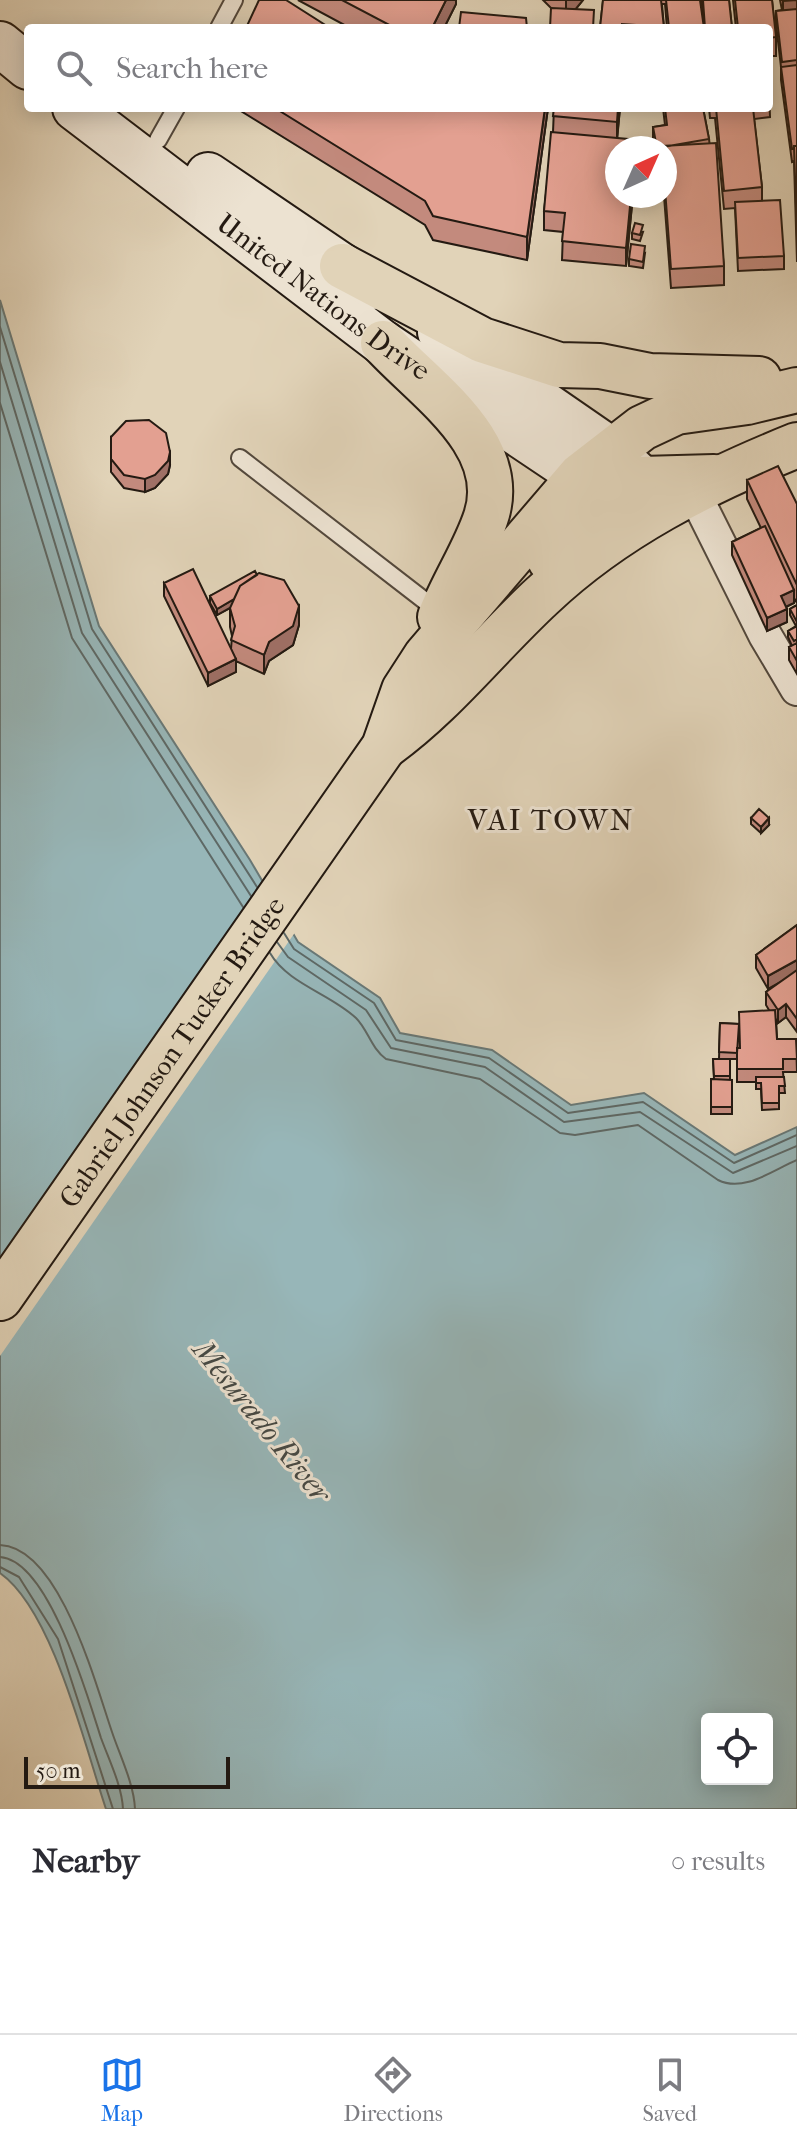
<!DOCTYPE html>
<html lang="en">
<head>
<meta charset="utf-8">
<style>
	:root { --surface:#fff; --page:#f7f7f7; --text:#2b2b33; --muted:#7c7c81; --line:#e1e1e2; --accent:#1a73e8 }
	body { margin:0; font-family:"IM FELL French Canon",serif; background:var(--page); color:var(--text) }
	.controls { position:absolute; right:24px; bottom:24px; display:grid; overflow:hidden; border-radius:8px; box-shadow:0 4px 20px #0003 }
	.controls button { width:72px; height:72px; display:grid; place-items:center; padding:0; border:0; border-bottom:2px solid var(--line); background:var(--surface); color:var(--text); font:40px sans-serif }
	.compass { position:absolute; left:605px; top:136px; width:72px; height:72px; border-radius:50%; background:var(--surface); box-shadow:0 4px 20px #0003; rotate:45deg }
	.scale { position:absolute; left:24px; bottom:20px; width:206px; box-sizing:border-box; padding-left:8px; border:4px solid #241a12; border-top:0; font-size:22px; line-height:28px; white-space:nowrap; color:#241a12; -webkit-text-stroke:6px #ece2d1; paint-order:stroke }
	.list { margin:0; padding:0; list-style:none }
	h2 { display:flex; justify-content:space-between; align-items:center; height:104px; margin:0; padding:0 32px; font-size:34px }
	h2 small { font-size:26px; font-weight:400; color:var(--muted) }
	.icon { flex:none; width:44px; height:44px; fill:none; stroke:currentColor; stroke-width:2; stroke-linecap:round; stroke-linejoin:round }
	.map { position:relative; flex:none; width:797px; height:1809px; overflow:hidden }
	.search { position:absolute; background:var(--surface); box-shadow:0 4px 20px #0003; left:24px; right:24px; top:24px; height:88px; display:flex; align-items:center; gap:20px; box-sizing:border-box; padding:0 28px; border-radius:8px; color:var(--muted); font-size:30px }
	.sheet { height:224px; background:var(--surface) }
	nav { display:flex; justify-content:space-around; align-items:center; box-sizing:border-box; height:112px; border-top:2px solid var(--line); background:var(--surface); font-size:22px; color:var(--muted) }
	nav a { display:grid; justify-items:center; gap:4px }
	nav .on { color:var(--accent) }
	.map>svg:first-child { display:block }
	.water { fill:#97b6b8; stroke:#697876; stroke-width:2; fill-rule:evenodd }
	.pier { fill:#e1d3b8 }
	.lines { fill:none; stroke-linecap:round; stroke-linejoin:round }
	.shore { stroke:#5e6865; stroke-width:2 }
	.lane-casing { stroke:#53483c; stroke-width:20 }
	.street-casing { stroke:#53483c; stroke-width:36 }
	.secondary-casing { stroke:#241a12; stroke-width:48 }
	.highway-casing { stroke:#241a12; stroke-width:48 }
	.lane { stroke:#ece2d1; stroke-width:16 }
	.street { stroke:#ece2d1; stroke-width:32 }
	.secondary { stroke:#ece2d1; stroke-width:44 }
	.highway { stroke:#e1d3b8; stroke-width:44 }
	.wall { fill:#c38a7d; stroke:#241a12; stroke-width:2 }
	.shaded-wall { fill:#9f7066; stroke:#241a12; stroke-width:2 }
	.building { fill:#e3a091; stroke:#241a12; stroke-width:2 }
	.labels { text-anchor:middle; stroke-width:6; stroke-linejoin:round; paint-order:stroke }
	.street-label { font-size:28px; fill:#241a12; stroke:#ece2d1 }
	.neighbourhood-label { font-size:30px; letter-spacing:2px; fill:#241a12; stroke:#ece2d1 }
	.water-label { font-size:30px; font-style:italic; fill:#464944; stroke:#ece2d1 }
</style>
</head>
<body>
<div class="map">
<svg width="797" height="1809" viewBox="0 0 797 1809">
	<rect width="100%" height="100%" fill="#e1d3b8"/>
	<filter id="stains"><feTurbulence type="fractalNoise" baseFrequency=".0025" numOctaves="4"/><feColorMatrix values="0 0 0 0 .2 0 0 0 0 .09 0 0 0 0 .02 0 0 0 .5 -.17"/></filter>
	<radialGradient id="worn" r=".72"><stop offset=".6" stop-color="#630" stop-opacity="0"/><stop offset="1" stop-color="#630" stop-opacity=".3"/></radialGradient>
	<path class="water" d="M 0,300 L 99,626 L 250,860 L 298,942 L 380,998 L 400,1033 L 492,1050 L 571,1105 L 644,1093 L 735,1155 L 797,1127 L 797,1809 L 106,1809 C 85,1747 53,1610 0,1573 ZM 707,1719 L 767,1719 L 767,1779 L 707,1779 Z"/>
	<path class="pier" d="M 267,880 L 296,931 L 0,1356 L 0,1261 Z"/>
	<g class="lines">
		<path class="shore" d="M 0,327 L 92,629 L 257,887
			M 0,362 L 82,633 L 251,896
			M 0,403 L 72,638 L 243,907
			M 284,933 L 294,949 L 374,1003 L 396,1040 L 489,1058 L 568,1113 L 643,1102 L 734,1163 L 797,1135
			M 277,942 L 288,957 L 366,1010 L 391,1048 L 485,1067 L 564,1122 L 640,1112 L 733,1173 L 797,1146
			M 270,953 C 288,984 331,994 356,1018 C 368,1030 371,1048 386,1059 L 480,1079 L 560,1133 L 575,1135 L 638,1125 L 718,1180 C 744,1193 773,1170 797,1160
			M 0,1545 C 60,1547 96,1686 112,1732 C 120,1756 134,1784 135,1809
			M 0,1557 C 49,1560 88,1698 101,1738 C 109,1760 122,1786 123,1809
			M 0,1567 L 19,1577 L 58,1639 L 113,1809"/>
		<defs>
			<path id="lane" d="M 219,28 L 234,0
				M 158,140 L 176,108
				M 240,458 L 438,611"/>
			<path id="street" d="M 693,491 L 765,635 L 797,689"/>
			<g id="secondary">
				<path d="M 0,44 L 28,67"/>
				<path id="s1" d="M 75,108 L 383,343 L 611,496"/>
				<path d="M 208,175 L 373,287"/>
				<path d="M 440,332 L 611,450 L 640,477"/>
			</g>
			<g id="highway">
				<path d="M 342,266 L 482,340 L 559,365 L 600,366 L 650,376 L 759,379"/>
				<path d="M 383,343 C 426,390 510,444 486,517 C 475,551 453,583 440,617"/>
				<path d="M 550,560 L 612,497 L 642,479 L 714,477"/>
				<path d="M 384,747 C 444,704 488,646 542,596 C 615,527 705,482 797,445"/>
				<path id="s2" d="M 0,1298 L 384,747 L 404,690 L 426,656 L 580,476 L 642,428 L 676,412 L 747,402 L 797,390"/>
			</g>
		</defs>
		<use href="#lane" class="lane-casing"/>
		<use href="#street" class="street-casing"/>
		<use href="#secondary" class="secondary-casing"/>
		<use href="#highway" class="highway-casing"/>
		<use href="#lane" class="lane"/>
		<use href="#street" class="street"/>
		<use href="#secondary" class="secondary"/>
		<use href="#highway" class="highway"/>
	</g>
	<path class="wall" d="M 298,0 L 456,0 L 456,4 L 444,28 L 350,28 Z
		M 543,0 L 583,0 L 575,10 L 552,9 Z
		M 603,0 L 729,0 L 732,28 L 704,28 L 702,1 L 701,1 L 704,28 L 667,28 L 665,4 L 662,4 L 664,28 L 600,28 Z
		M 733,0 L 772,0 L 776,37 L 776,56 L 769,56 L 769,28 L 736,28 Z
		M 780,0 L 797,0 L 797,262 L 794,161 L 792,162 L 781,80 L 781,67 L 776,24 L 776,11 L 782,10 Z
		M 769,88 L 770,117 L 754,119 L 762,187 L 762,201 L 784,256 L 784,269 L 738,271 L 735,208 L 724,209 L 715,118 L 710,118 L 709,108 L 769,108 Z
		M 236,108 L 548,108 L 527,260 L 433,240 L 425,225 Z
		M 554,108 L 620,108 L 617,138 L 617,196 L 647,196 L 647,206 L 632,205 L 626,266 L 562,260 L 563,232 L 544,230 L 544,211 L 553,132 Z
		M 663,108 L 703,108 L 709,139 L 724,266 L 724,285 L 671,288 L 664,196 L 665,148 L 655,148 L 653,140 L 653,127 L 665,125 Z
		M 643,232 L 640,241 L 632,239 L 632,233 Z
		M 645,253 L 643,268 L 629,266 L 629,259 Z
		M 111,437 L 170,465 L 168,474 L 155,488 L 145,492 L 124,488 L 111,472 Z
		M 747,480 L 797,504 L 797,603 L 794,598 L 794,603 L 786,607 L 787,622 L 767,631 L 732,555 L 732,542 L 761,528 L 747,499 Z
		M 257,575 L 299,625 L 293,645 L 269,661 L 264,674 L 236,661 L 236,672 L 208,686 L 164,596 L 164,583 L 231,649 L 232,636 L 230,627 L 230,608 L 217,615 L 210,603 L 210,596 Z
		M 797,605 L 797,674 L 789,660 L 789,647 L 792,646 L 788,637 L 788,631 L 796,626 L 790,615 L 790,609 Z
		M 751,818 L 769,825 L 761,833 L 751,824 Z
		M 797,925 L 797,1032 L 786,1017 L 778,1023 L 776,1019 L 777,1039 L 796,1039 L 797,1072 L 783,1072 L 785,1093 L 779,1093 L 779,1109 L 762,1110 L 761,1089 L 756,1089 L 756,1082 L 737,1082 L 737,1059 L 730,1059 L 730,1080 L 732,1080 L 732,1114 L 711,1114 L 711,1079 L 714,1079 L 713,1059 L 719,1059 L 720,1023 L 739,1024 L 769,1010 L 766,1005 L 766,992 L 775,985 L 768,989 L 756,968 L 756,955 Z"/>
	<path class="shaded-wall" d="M 446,0 L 456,0 L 456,4 L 444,28 L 432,28 Z
		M 566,0 L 583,0 L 566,21 Z
		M 797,0 L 797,11 L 783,14 L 783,1 Z
		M 545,108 L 548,108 L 527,260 L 527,237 Z
		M 618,108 L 620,108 L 617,141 L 617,122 Z
		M 631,196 L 632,205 L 626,266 L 626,248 Z
		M 170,452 L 170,465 L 168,474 L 155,488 L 145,492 L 145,479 Z
		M 262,583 L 262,590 L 217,615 L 217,609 Z
		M 794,590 L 794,603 L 781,609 L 781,596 Z
		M 299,606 L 299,625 L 293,645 L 269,661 L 264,674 L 264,655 L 269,642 Z
		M 787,609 L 787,622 L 767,631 L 767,618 Z
		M 236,659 L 236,672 L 208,686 L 208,673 Z
		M 769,818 L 769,825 L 761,833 L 761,827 Z
		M 797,960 L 797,973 L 768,989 L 768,976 Z
		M 786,1004 L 786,1017 L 778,1023 L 778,1010 Z"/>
	<path class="building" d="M 259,0 L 286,0 L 330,28 L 246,28 Z
		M 342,0 L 446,0 L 432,28 L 395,28 Z
		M 603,0 L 661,0 L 664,28 L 634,28 L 635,25 L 622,24 L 622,28 L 600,28 Z
		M 666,0 L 700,0 L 704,28 L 669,28 Z
		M 703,0 L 729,0 L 732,28 L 705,28 Z
		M 735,0 L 772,0 L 776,37 L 769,38 L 769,28 L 738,28 Z
		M 551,8 L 594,10 L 593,28 L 550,28 Z
		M 797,9 L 797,60 L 782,62 L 776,11 Z
		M 461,12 L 526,18 L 527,28 L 459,28 Z
		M 797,65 L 797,146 L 794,146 L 794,148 L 792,149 L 781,67 Z
		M 275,108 L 545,108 L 527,237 L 433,216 L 425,201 Z
		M 554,108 L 618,108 L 617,122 L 553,116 Z
		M 665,108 L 703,108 L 709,139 L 657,148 L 653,127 L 667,125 Z
		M 716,108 L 753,108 L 762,187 L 724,191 Z
		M 551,132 L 650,141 L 650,148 L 617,148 L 617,196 L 631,196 L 626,248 L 562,241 L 565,213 L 544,211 Z
		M 716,143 L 724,266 L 671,269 L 665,189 L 665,148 L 662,148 L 662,146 Z
		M 794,146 L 797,146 L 797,239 Z
		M 780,200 L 784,256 L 738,258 L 735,202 Z
		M 635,223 L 643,225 L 640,235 L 632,233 Z
		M 631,244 L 645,246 L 643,262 L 629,259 Z
		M 149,420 L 166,433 L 170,452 L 168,461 L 155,475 L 145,479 L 124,475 L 111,459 L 111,437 L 126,421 Z
		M 778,466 L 797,504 L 797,585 L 747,480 Z
		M 765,526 L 794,590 L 781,596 L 787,609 L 767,618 L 732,542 Z
		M 193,569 L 236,659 L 208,673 L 164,583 Z
		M 255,571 L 257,575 L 240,586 L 234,599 L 217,609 L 210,596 Z
		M 259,573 L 284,580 L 299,606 L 293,626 L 269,642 L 264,655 L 231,640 L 235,626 L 230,608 L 240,586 Z
		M 797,605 L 797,622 L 790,609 Z
		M 797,626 L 797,639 L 794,641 L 788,631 Z
		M 797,643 L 797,661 L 789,647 Z
		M 759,809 L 769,818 L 761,827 L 751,818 Z
		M 797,925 L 797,960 L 768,976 L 756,955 Z
		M 797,970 L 797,1019 L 786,1004 L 778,1010 L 766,992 Z
		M 775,1010 L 777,1039 L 796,1039 L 797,1059 L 783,1059 L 783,1069 L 737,1069 L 737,1048 L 740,1048 L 739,1012 Z
		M 720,1023 L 739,1024 L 737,1053 L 719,1052 Z
		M 713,1059 L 730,1059 L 730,1076 L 714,1076 Z
		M 756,1077 L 784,1077 L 785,1086 L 779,1086 L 779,1103 L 762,1103 L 761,1083 L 756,1083 Z
		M 711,1079 L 732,1080 L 732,1107 L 711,1107 Z"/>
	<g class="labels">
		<g class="street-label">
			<text dy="10" stroke="none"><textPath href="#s1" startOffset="312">United Nations Drive</textPath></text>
			<text dy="10" stroke="none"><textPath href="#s2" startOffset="300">Gabriel Johnson Tucker Bridge</textPath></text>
		</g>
		<g class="neighbourhood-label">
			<text x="551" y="830">VAI TOWN</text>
		</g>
		<g class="water-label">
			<text transform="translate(262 1421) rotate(51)" y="10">Mesurado River</text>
		</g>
	</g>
	<rect width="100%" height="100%" filter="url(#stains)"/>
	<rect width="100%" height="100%" fill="url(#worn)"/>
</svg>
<div class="controls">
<button><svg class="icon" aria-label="locate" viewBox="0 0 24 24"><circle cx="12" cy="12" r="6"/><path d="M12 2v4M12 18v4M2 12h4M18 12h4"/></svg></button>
</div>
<svg class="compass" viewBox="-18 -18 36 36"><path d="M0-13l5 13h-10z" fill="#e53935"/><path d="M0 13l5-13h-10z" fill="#7c7c81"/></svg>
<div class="scale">50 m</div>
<div class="search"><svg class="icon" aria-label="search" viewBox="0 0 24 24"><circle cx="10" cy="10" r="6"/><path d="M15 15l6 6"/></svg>Search here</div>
</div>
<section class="sheet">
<h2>Nearby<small>0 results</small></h2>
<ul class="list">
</ul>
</section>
<nav>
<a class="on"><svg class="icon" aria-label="map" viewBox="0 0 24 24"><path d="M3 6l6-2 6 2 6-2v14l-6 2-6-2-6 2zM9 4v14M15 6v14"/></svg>Map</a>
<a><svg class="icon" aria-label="directions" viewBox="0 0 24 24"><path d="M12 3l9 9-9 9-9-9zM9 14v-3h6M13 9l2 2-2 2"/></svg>Directions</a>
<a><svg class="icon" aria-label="saved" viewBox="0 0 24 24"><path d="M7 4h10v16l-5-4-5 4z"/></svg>Saved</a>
</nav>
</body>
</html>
